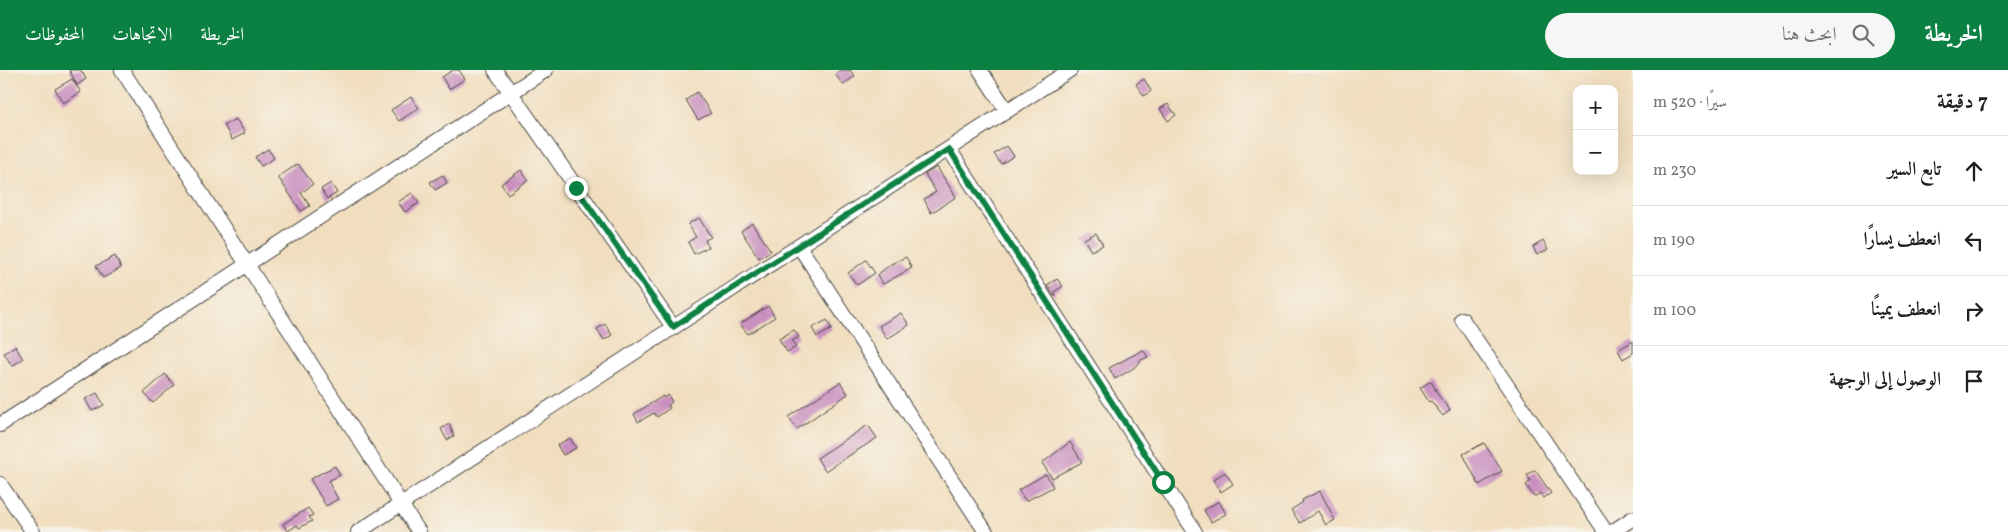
<!DOCTYPE html>
<html lang="ar">
<head>
<meta charset="utf-8">
<style>
	:root { --surface:#fff; --page:#f6f6f6; --text:#202124; --muted:#757577; --line:#e0e0e0; --accent:#0b8043 }
	body { margin:0; font-family:Vollkorn,Amiri,serif; background:var(--page); color:var(--text); direction:rtl }
	.controls { position:absolute; right:15px; top:15px; display:grid; overflow:hidden; border-radius:10px; box-shadow:0 5px 20px #0002 }
	.controls button { width:45px; height:45px; display:grid; place-items:center; padding:0; border:0; border-bottom:1px solid var(--line); background:var(--surface); color:var(--text); font:25px sans-serif }
	.stop { position:absolute; width:15px; height:15px; margin:-11px; border:4px solid #0b8043; border-radius:50%; background:#fff }
	.stop.end { background:#0b8043; border-color:#fff; box-shadow:0 1px 5px #0008 }
	.list { margin:0; padding:0; list-style:none }
	h2 { display:flex; justify-content:space-between; align-items:center; height:65px; margin:0; padding:0 20px; font-size:21px }
	h2 small { font-size:16px; font-weight:400; color:var(--muted) }
	.list li { display:grid; grid-template-columns:32px 1fr auto; gap:15px; align-items:center; box-sizing:border-box; height:70px; padding:0 20px; border-top:1px solid var(--line) }
	.list b { display:block; font-size:19px; white-space:nowrap }
	.list em { font-size:16px; font-style:normal; color:var(--muted) }
	.icon { flex:none; width:28px; height:28px; fill:none; stroke:currentColor; stroke-width:2; stroke-linecap:round; stroke-linejoin:round }
	.map { position:relative; flex:none; width:1633px; height:462px; overflow:hidden; direction:ltr }
	header { display:flex; align-items:center; gap:30px; box-sizing:border-box; height:70px; padding:0 25px; background:var(--accent); color:#fff }
	header strong { font-size:24px }
	nav { display:flex; gap:28px; margin-inline-start:auto; font-size:18px }
	.search { width:350px; height:45px; background:var(--page); display:flex; align-items:center; gap:12px; box-sizing:border-box; padding:0 18px; border-radius:28px; color:var(--muted); font-size:19px }
	main { display:flex }
	aside { flex:1; background:var(--surface) }
	.map>svg:first-child { display:block }
	.building { fill:#c98fbf }
	.lines { fill:none; stroke-linecap:round; stroke-linejoin:round }
	.minor-casing { stroke:#494641; stroke-width:16 }
	.minor { stroke:#fff; stroke-width:14 }
	.route { stroke:#0b8043; stroke-width:6 }
</style>
</head>
<body>
<header>
<strong>الخريطة</strong>
<div class="search"><svg class="icon" aria-label="search" viewBox="0 0 24 24"><circle cx="10" cy="10" r="6"/><path d="M15 15l6 6"/></svg>ابحث هنا</div>
<nav><a>الخريطة</a><a>الاتجاهات</a><a>المحفوظات</a></nav>
</header>
<main>
<aside>
<h2>7 دقيقة<small>سيرًا · 520 m</small></h2>
<ul class="list">
<li><svg class="icon" aria-label="ahead" viewBox="0 0 24 24"><path d="M12 20V5M6 11l6-6 6 6"/></svg><div><b>تابع السير</b></div><em>230 m</em></li>
<li><svg class="icon" aria-label="left" viewBox="0 0 24 24"><path d="M17 20v-9H6M10 6l-5 5 5 5"/></svg><div><b>انعطف يسارًا</b></div><em>190 m</em></li>
<li><svg class="icon" aria-label="right" viewBox="0 0 24 24"><path d="M7 20v-9h11M14 6l5 5-5 5"/></svg><div><b>انعطف يمينًا</b></div><em>100 m</em></li>
<li><svg class="icon" aria-label="arrive" viewBox="0 0 24 24"><path d="M6 21V4h12l-3 4 3 4H6"/></svg><div><b>الوصول إلى الوجهة</b></div></li>
</ul>
</aside>
<div class="map">
<svg width="1633" height="462" viewBox="0 0 1633 462">
	<rect width="100%" height="100%" fill="#f7f3e8"/>
	<filter id="ink" filterUnits="userSpaceOnUse"><feTurbulence type="fractalNoise" baseFrequency=".02" numOctaves="2"/><feDisplacementMap in="SourceGraphic" scale="10" xChannelSelector="R" yChannelSelector="G"/><feConvolveMatrix kernelMatrix="1 2 1 2 8 2 1 2 1" color-interpolation-filters="sRGB"/></filter>
	<filter id="wash" filterUnits="userSpaceOnUse"><feTurbulence type="fractalNoise" baseFrequency=".0096" numOctaves="4" result="noise"/><feDisplacementMap in="SourceGraphic" scale="20" xChannelSelector="R" yChannelSelector="G"/><feGaussianBlur stdDeviation="1.12" result="paint"/><feColorMatrix in="noise" values="0 0 0 0 0 0 0 0 0 0 0 0 0 0 0 0 0 1.4 0 .05"/><feComposite in="paint" operator="in"/></filter>
	<g filter="url(#wash)">
		<rect width="100%" height="100%" fill="#f1debf"/>
		<g id="blocks">
			<path class="building" d="M 69,0 L 81,0 L 86,9 L 77,15 Z
				M 453,0 L 459,0 L 465,9 L 449,19 L 442,7 Z
				M 841,0 L 850,0 L 855,6 L 843,15 L 835,4 Z
				M 72,9 L 81,22 L 63,33 L 55,19 Z
				M 1144,9 L 1151,21 L 1144,26 L 1136,14 Z
				M 697,22 L 711,43 L 698,50 L 686,30 Z
				M 411,27 L 419,38 L 399,51 L 391,40 Z
				M 1168,34 L 1176,45 L 1168,51 L 1160,39 Z
				M 236,49 L 245,63 L 232,70 L 224,55 Z
				M 1007,76 L 1014,86 L 1001,94 L 994,84 Z
				M 268,79 L 274,88 L 261,96 L 255,87 Z
				M 298,94 L 313,114 L 301,123 L 310,136 L 301,141 L 278,107 Z
				M 937,97 L 956,127 L 931,143 L 924,129 L 936,122 L 925,104 Z
				M 521,100 L 528,110 L 508,124 L 501,114 Z
				M 443,105 L 447,113 L 435,120 L 430,112 Z
				M 331,113 L 337,123 L 327,129 L 321,119 Z
				M 412,123 L 419,133 L 405,142 L 398,132 Z
				M 699,148 L 711,167 L 705,170 L 708,177 L 694,184 L 688,172 L 696,167 L 688,154 Z
				M 752,153 L 771,181 L 759,188 L 741,161 Z
				M 1096,163 L 1103,175 L 1091,181 L 1084,169 Z
				M 1543,171 L 1548,180 L 1537,185 L 1533,177 Z
				M 115,186 L 121,198 L 103,208 L 96,196 Z
				M 906,187 L 912,198 L 883,214 L 877,205 L 891,194 Z
				M 866,190 L 875,203 L 857,215 L 848,203 Z
				M 1057,209 L 1063,216 L 1054,222 L 1056,225 L 1054,226 L 1047,215 Z
				M 768,236 L 775,247 L 748,264 L 740,254 Z
				M 901,243 L 909,255 L 887,269 L 879,256 Z
				M 827,250 L 832,259 L 817,267 L 812,258 Z
				M 605,254 L 612,265 L 604,270 L 597,259 Z
				M 794,260 L 799,267 L 792,271 L 796,277 L 787,282 L 779,269 Z
				M 1633,271 L 1633,283 L 1623,289 L 1618,280 Z
				M 15,276 L 23,289 L 12,296 L 4,283 Z
				M 1143,280 L 1148,287 L 1139,291 L 1140,293 L 1132,299 L 1115,309 L 1109,298 Z
				M 165,304 L 174,315 L 153,333 L 144,323 Z
				M 1431,311 L 1439,326 L 1450,340 L 1443,346 L 1431,331 L 1429,332 L 1420,318 Z
				M 840,312 L 848,324 L 797,359 L 788,347 Z
				M 97,323 L 104,335 L 92,341 L 85,329 Z
				M 668,325 L 672,332 L 668,335 L 670,338 L 657,347 L 654,343 L 638,352 L 634,344 L 663,326 L 664,328 Z
				M 449,354 L 454,366 L 447,370 L 441,359 Z
				M 868,355 L 877,368 L 825,401 L 817,388 Z
				M 570,368 L 576,378 L 563,385 L 557,375 Z
				M 1070,372 L 1082,392 L 1052,408 L 1042,393 Z
				M 1484,373 L 1502,401 L 1479,415 L 1463,384 Z
				M 335,396 L 340,405 L 328,411 L 338,429 L 326,436 L 310,409 Z
				M 1535,400 L 1551,423 L 1544,428 L 1540,423 L 1534,427 L 1526,415 L 1531,411 L 1527,405 Z
				M 1225,402 L 1233,414 L 1221,422 L 1213,410 Z
				M 1046,404 L 1053,417 L 1026,431 L 1018,420 Z
				M 1320,421 L 1335,450 L 1326,455 L 1318,441 L 1300,453 L 1291,440 L 1303,432 L 1302,430 Z
				M 1219,431 L 1226,444 L 1211,452 L 1204,440 Z
				M 308,438 L 313,445 L 309,447 L 312,451 L 299,458 L 297,455 L 288,461 L 283,454 Z"/>
		</g>
	</g>
	<g filter="url(#ink)">
		<use href="#blocks" fill-opacity="0" stroke="#494641" stroke-width="1"/>
		<g class="lines">
			<defs>
				<path id="minor" d="M 122,0 L 419,462
					M 495,0 L 673,257
					M 980,0 L 1007,41
					M 949,79 L 1195,462
					M 799,176 L 986,462
					M 1462,249 L 1606,462
					M 0,355 L 546,0
					M 0,414 L 33,462
					M 358,462 L 1070,0
					M 1612,462 L 1633,448"/>
			</defs>
			<use href="#minor" class="minor-casing"/>
			<use href="#minor" class="minor"/>
		</g>
	</g>
	<g class="lines" filter="url(#ink)">
		<path class="route" d="M 576,118 L 673,257 L 949,79 L 1163,412"/>
	</g>
</svg>
<div class="controls">
<button>+</button>
<button>−</button>
</div>
<div class="stop" style="left:1163px;top:412px"></div>
<div class="stop end" style="left:576px;top:118px"></div>
</div>
</main>
</body>
</html>
